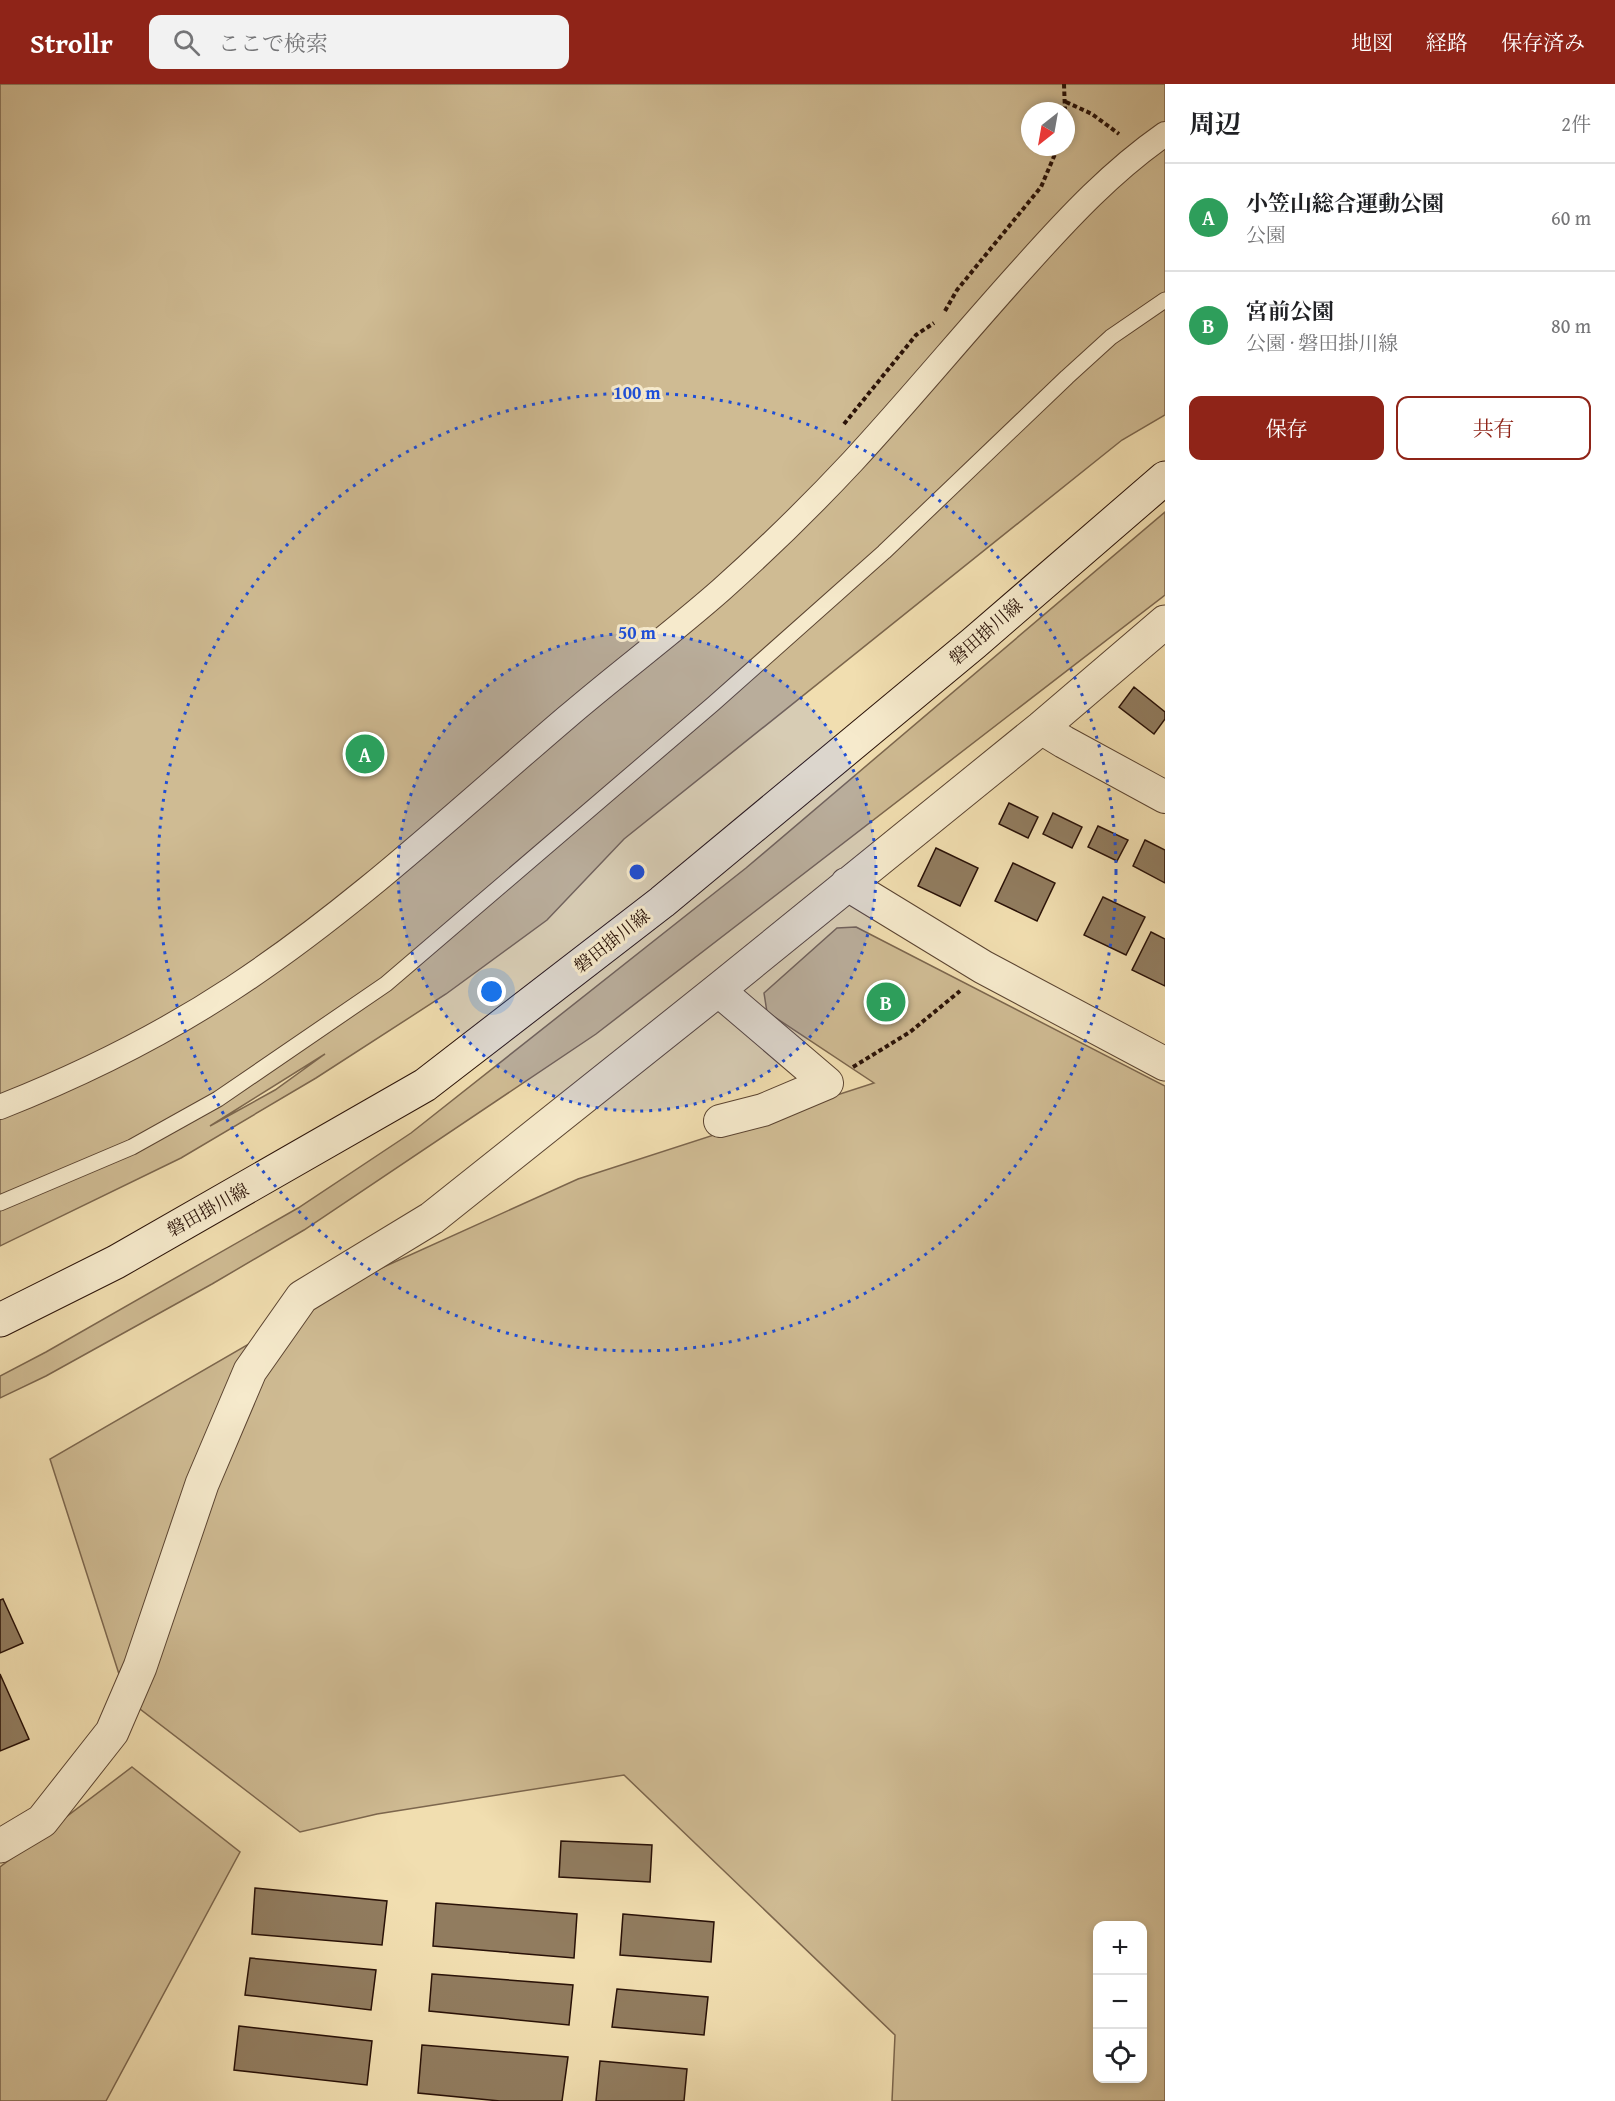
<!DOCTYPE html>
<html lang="ja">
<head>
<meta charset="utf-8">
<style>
	:root { --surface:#fff; --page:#f2f2f2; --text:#202124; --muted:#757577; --line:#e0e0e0; --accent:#8f2418 }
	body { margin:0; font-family:"Gentium Book Plus","Noto Serif JP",serif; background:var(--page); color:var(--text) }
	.controls { position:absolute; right:18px; bottom:18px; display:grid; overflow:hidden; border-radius:12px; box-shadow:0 3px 9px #0003 }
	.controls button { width:54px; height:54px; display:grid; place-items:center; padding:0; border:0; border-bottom:2px solid var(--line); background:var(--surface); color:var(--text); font:30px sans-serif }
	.compass { position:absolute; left:1021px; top:18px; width:54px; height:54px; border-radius:50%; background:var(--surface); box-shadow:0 3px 9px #0003; rotate:211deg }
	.you { position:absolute; left:492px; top:908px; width:21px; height:21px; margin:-15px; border:4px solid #fff; border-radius:50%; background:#1a73e8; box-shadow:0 0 0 9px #1a73e833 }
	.badge { display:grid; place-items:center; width:39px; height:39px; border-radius:50%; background:var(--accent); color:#fff; font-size:20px; font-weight:700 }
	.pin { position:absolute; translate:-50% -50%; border:3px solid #fff; box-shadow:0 2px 6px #0006 }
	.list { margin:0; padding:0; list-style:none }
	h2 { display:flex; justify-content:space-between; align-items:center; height:78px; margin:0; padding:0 24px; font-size:26px }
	h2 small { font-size:20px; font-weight:400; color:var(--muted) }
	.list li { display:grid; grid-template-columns:39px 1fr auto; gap:18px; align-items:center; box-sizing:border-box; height:108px; padding:0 24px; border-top:2px solid var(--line) }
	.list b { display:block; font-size:22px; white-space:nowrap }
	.list p { margin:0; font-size:20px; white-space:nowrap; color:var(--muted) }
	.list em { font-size:20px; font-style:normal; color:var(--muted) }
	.actions { display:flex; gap:12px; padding:18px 24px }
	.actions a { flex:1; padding:14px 0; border:2px solid var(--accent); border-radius:12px; text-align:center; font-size:21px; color:var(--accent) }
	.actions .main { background:var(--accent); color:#fff }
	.icon { flex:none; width:33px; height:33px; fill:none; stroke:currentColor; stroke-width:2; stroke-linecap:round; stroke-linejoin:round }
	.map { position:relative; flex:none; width:1165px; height:2017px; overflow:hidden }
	header { display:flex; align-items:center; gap:36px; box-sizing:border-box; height:84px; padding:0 30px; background:var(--accent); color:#fff }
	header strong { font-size:28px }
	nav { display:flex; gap:33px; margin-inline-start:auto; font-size:21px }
	.search { width:420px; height:54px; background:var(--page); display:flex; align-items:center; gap:15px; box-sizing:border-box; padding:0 21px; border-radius:12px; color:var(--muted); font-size:22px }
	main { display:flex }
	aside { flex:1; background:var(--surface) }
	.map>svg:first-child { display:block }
	.green { fill:#cfbb93; stroke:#7c664d; stroke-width:1.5; fill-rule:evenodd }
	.building { fill:#917c5f; stroke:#291107; stroke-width:1.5 }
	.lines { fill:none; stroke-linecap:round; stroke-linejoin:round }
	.service-casing { stroke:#5b4431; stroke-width:17 }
	.pedestrian-casing { stroke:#5b4431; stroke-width:26 }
	.minor-casing { stroke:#5b4431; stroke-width:34 }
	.tertiary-casing { stroke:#5b4431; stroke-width:35 }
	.secondary-casing { stroke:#291107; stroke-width:35 }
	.path { stroke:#291107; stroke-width:4; stroke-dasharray:4.5 3; stroke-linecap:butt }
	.service { stroke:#f6eacc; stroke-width:15 }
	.pedestrian { stroke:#f6eacc; stroke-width:24 }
	.minor { stroke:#f6eacc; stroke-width:32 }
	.tertiary { stroke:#f6eacc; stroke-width:33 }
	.secondary { stroke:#f6eacc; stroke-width:33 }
	.ring { fill:none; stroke:#1d4ed8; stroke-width:3; stroke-dasharray:3 6 }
	.labels { text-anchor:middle; stroke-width:6; stroke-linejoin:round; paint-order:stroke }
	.street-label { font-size:18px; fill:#291107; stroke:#f6eacc }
	.centre { fill:#1d4ed8; stroke:#f6eacc; stroke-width:3 }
	.ring-label { font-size:18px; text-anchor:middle; font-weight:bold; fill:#1d4ed8; stroke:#f6eacc; stroke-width:6; stroke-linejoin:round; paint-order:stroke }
</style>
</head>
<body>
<header>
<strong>Strollr</strong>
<div class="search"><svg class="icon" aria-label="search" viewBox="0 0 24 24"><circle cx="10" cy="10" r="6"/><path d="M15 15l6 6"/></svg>ここで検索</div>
<nav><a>地図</a><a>経路</a><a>保存済み</a></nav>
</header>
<main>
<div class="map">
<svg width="1165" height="2017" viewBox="0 0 1165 2017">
	<rect width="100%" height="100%" fill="#f1deb0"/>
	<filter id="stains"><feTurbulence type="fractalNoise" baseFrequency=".00333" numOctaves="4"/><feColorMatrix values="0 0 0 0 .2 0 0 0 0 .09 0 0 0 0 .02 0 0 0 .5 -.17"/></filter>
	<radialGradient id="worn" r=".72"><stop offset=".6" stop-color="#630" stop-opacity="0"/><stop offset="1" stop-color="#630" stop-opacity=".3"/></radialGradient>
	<path class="green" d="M 0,0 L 1165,0 L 1165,331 L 1122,356 L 624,755 L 547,836 L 446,910 L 316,994 L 181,1074 L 0,1162 ZM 1030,27 L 1066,27 L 1066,63 L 1030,63 ZM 325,970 L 275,1006 L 210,1042 Z
		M 1165,428 L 1165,511 L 596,950 L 304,1146 L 212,1200 L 46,1292 L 0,1314 L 0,1292 L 46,1268 L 298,1124 L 411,1049 L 746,784 Z
		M 856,843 L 1165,1002 L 1165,2017 L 892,2017 L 895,1951 L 624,1691 L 377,1730 L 300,1748 L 127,1615 L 50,1375 L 377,1186 L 578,1095 L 874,999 L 767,928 L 764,909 L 837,844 ZM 1098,1842 L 1142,1842 L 1142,1994 L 1098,1994 Z
		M 132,1683 L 240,1768 L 106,2017 L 0,2017 L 0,1783 Z"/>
	<path class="building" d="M 1134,603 L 1165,628 L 1165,635 L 1154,650 L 1119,623 Z
		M 1009,719 L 1038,733 L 1028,754 L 999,740 Z
		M 1053,729 L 1082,743 L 1072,764 L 1043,750 Z
		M 1098,742 L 1128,756 L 1117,777 L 1088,763 Z
		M 1145,756 L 1165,766 L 1165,799 L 1133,782 Z
		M 936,764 L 978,784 L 960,822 L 918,802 Z
		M 1013,779 L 1055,799 L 1037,837 L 995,817 Z
		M 1103,813 L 1145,833 L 1126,871 L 1084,851 Z
		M 1151,848 L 1165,855 L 1165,902 L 1132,886 Z
		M 3,1515 L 23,1559 L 0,1569 L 0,1516 Z
		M 0,1590 L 29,1655 L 0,1667 Z
		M 561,1757 L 652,1761 L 650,1798 L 559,1793 Z
		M 255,1804 L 387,1817 L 382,1861 L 252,1850 Z
		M 436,1819 L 577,1830 L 574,1874 L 433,1862 Z
		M 623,1830 L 714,1838 L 711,1878 L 620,1871 Z
		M 250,1874 L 376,1886 L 371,1926 L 245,1911 Z
		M 432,1890 L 573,1901 L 569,1941 L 429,1927 Z
		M 617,1905 L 708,1913 L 704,1951 L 612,1943 Z
		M 239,1942 L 372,1957 L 367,2001 L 234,1986 Z
		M 422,1961 L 568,1973 L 562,2017 L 500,2017 L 418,2009 Z
		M 600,1977 L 687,1985 L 684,2017 L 596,2017 Z"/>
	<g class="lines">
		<defs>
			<path id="service" d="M 0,1119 L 132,1063 L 218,1015 L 386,900 L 713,620 L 884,468 L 1067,293 L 1111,253 L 1165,216"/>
			<path id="pedestrian" d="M 0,1023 C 81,991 160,952 233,904 C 352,826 458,726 567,633 C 617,590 671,550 721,506 C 767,465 811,422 853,377 C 912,313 967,246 1026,181 C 1069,133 1112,87 1165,50"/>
			<path id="minor" d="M 1041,644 L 1064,658 L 1165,713
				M 718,906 L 827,999 L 763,1026 L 720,1037"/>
			<path id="tertiary" d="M 847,800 L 983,883 L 1165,980
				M 0,1762 L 42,1737 L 112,1648 L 140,1583 L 202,1400 L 250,1287 L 302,1213 L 432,1134 L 718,906 L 1041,644 L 1165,538"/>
			<path id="secondary" d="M 0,1236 L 116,1178 L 425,1001 L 662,818 L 974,559 L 1165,394"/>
		</defs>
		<use href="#service" class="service-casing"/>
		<use href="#pedestrian" class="pedestrian-casing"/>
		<use href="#minor" class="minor-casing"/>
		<use href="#tertiary" class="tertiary-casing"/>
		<use href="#secondary" class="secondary-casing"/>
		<path class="path" d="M 1064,0 L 1065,27
			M 1066,18 L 1092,30 L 1119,50
			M 945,227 L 957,206 L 1041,103 L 1058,63
			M 844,340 L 916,251 L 934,239
			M 853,983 L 910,948 L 960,907"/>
		<use href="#service" class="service"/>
		<use href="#pedestrian" class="pedestrian"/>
		<use href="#minor" class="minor"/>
		<use href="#tertiary" class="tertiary"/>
		<use href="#secondary" class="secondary"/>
	</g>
	<circle cx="637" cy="788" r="239" fill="#1d4ed8" fill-opacity=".12"/>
	<g class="ring">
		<circle cx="637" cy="788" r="239"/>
		<circle cx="637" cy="788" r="479"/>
	</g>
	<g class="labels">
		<g class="street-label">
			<text transform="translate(986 548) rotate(-41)" y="6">磐田掛川線</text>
			<text transform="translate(612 857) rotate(-38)" y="6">磐田掛川線</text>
			<text transform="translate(208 1126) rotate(-29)" y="6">磐田掛川線</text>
		</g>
	</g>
	<circle cx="637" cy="788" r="9" class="centre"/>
	<g class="ring-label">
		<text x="637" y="315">100 m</text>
		<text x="637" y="555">50 m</text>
	</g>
	<rect width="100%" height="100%" filter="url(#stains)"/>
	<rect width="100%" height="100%" fill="url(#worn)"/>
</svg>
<div class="controls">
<button>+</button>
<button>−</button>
<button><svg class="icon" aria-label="locate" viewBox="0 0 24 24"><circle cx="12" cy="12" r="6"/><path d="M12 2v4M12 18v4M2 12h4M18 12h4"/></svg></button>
</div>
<svg class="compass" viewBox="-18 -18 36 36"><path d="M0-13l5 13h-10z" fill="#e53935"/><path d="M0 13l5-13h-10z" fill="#757577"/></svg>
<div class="you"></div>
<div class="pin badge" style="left:365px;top:670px;background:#2e9e5b">A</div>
<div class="pin badge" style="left:886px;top:918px;background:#2e9e5b">B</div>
</div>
<aside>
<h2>周辺<small>2件</small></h2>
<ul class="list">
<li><span class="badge" style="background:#2e9e5b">A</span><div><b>小笠山総合運動公園</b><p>公園</p></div><em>60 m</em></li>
<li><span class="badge" style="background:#2e9e5b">B</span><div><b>宮前公園</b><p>公園 · 磐田掛川線</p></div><em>80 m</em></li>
</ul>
<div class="actions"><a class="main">保存</a><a>共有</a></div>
</aside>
</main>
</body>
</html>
